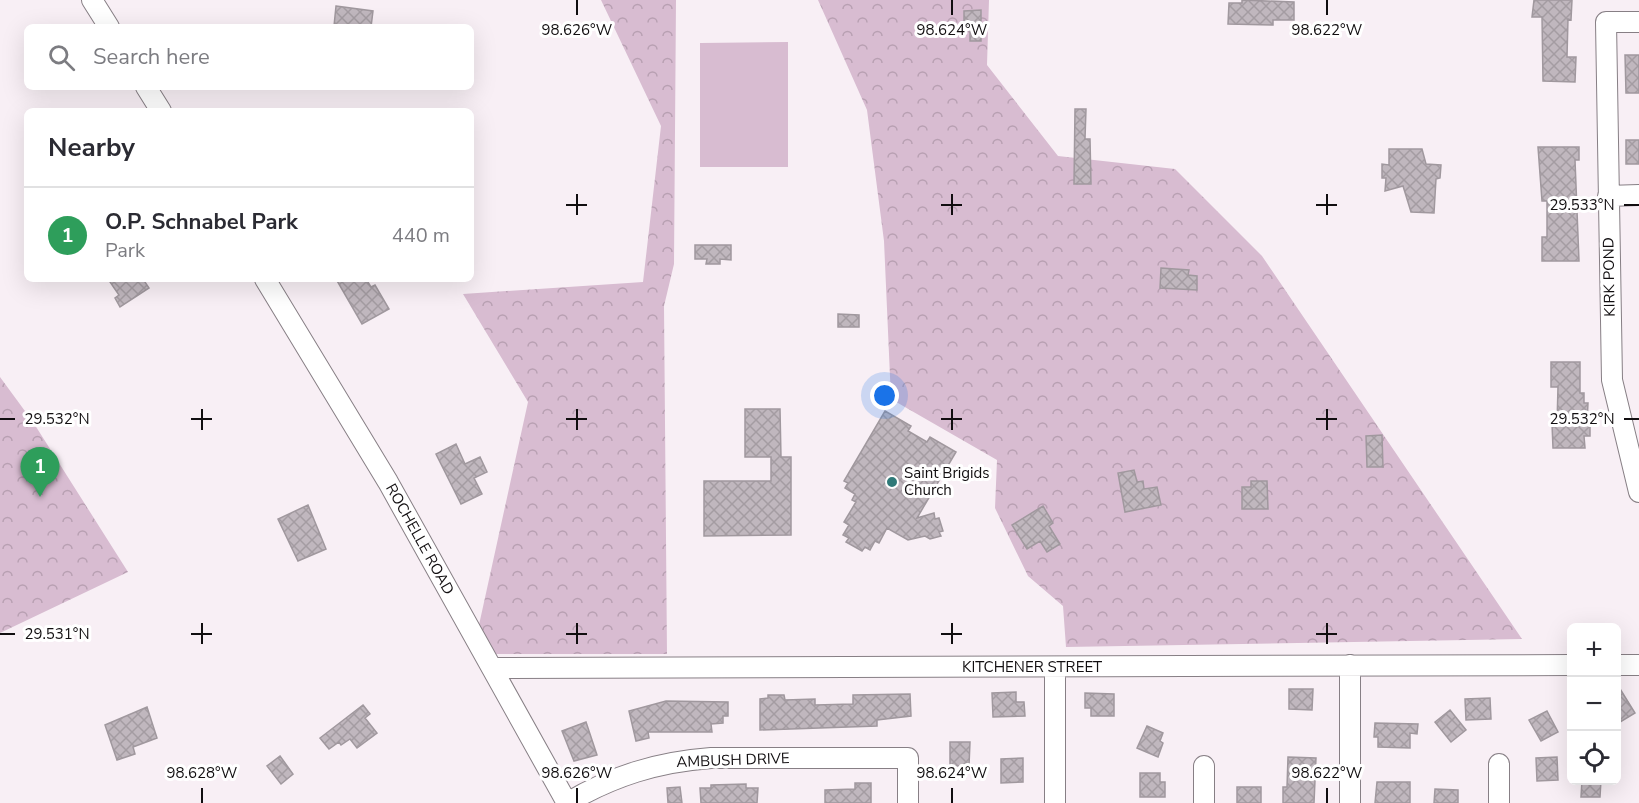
<!DOCTYPE html>
<html lang="en">
<head>
<meta charset="utf-8">
<style>
	:root { --surface:#fff; --page:#f2f2f3; --text:#2b2b33; --muted:#7c7c81; --line:#e1e1e2; --accent:#2f7978 }
	body { margin:0; font-family:"Nunito Sans",sans-serif; background:var(--page); color:var(--text) }
	.controls { position:absolute; right:18px; bottom:18px; display:grid; overflow:hidden; border-radius:9px; box-shadow:0 6px 24px #0002 }
	.controls button { width:54px; height:54px; display:grid; place-items:center; padding:0; border:0; border-bottom:2px solid var(--line); background:var(--surface); color:var(--text); font:30px sans-serif }
	.you { position:absolute; left:885px; top:396px; width:21px; height:21px; margin:-15px; border:4px solid #fff; border-radius:50%; background:#1a73e8; box-shadow:0 0 0 9px #1a73e833 }
	.badge { display:grid; place-items:center; width:39px; height:39px; border-radius:50%; background:var(--accent); color:#fff; font-size:20px; font-weight:700 }
	.pin { position:absolute; translate:-50% -50px; filter:drop-shadow(0 2px 3px #0008) }
	.pin::after { content:''; position:absolute; top:32px; width:21px; height:18px; background:inherit; clip-path:polygon(0 0,100% 0,50% 100%) }
	.list { margin:0; padding:0; list-style:none }
	h2 { display:flex; justify-content:space-between; align-items:center; height:78px; margin:0; padding:0 24px; font-size:26px }
	h2 small { font-size:20px; font-weight:400; color:var(--muted) }
	.list li { display:grid; grid-template-columns:39px 1fr auto; gap:18px; align-items:center; box-sizing:border-box; height:96px; padding:0 24px; border-top:2px solid var(--line) }
	.list b { display:block; font-size:22px; white-space:nowrap }
	.list p { margin:0; font-size:20px; white-space:nowrap; color:var(--muted) }
	.list em { font-size:20px; font-style:normal; color:var(--muted) }
	.icon { flex:none; width:33px; height:33px; fill:none; stroke:currentColor; stroke-width:2; stroke-linecap:round; stroke-linejoin:round }
	.map { position:relative; flex:none; width:1639px; height:803px; overflow:hidden }
	.search { position:absolute; background:var(--surface); box-shadow:0 6px 24px #0002; left:24px; top:24px; width:450px; height:66px; display:flex; align-items:center; gap:15px; box-sizing:border-box; padding:0 21px; border-radius:9px; color:var(--muted); font-size:22px }
	.panel { position:absolute; background:var(--surface); box-shadow:0 6px 24px #0002; left:24px; top:108px; width:450px; height:174px; border-radius:9px }
	.map>svg:first-child { display:block }
	.grass { fill:#d8bcd1 }
	.forest { fill:url(#forest-crowns); fill-rule:evenodd }
	.building { fill:url(#building-cross-hatch); stroke:#a0989e; stroke-width:1.5 }
	.lines { fill:none; stroke-linecap:round; stroke-linejoin:round }
	.minor-casing { stroke:#877f85; stroke-width:22 }
	.minor { stroke:#fff; stroke-width:20 }
	.ticks { fill:none; stroke:#110e10; stroke-width:2 }
	.poi-dot { fill:#2f7978; stroke:#fff; stroke-width:2 }
	.labels { text-anchor:middle; stroke-width:6; stroke-linejoin:round; paint-order:stroke }
	.street-label { font-size:15px; fill:#110e10; stroke:#fff }
	.poi-label { font-size:15px; fill:#110e10; stroke:#fff; text-anchor:start }
	.ticks-label { font-size:15px; text-anchor:middle; fill:#110e10; stroke:#fff; stroke-width:6; stroke-linejoin:round; paint-order:stroke }
</style>
</head>
<body>
<div class="map">
<svg width="1639" height="803" viewBox="0 0 1639 803">
	<defs>
		<pattern id="forest-crowns" width="20" height="18" patternUnits="userSpaceOnUse" patternTransform="scale(1.5)"><rect width="20" height="18" fill="#d8bcd1"/><path d="M2 6a3 3 0 1 1 6 0M12 15a3 3 0 1 1 6 0" fill="none" stroke="#b8a0b2"/></pattern>
		<pattern id="building-cross-hatch" width="8" height="8" patternUnits="userSpaceOnUse" patternTransform="scale(1.5)"><rect width="8" height="8" fill="#c0b7be"/><path d="M0 0l8 8M0 8l8-8" fill="none" stroke="#a49ca2"/></pattern>
	</defs>
	<rect width="100%" height="100%" fill="#f8eff5"/>
	<path class="grass" d="M 788,42 L 788,167 L 700,167 L 700,43 Z"/>
	<path class="forest" d="M 601,0 L 676,0 L 674,264 L 664,306 L 667,654 L 495,654 L 479,625 L 528,402 L 463,294 L 643,282 L 661,126 Z
		M 818,0 L 989,0 L 987,65 L 1058,156 L 1175,169 L 1262,256 L 1522,639 L 1066,647 L 1063,606 L 1028,576 L 995,508 L 997,460 L 891,399 L 884,241 L 867,110 ZM 981,10 L 981,41 L 970,41 L 970,29 L 964,29 L 964,11 ZM 1382,435 L 1383,467 L 1368,467 L 1366,436 ZM 1134,470 L 1137,482 L 1143,481 L 1144,489 L 1157,487 L 1161,505 L 1125,512 L 1118,473 ZM 1252,481 L 1267,481 L 1267,509 L 1242,509 L 1242,487 L 1251,487 Z
		M 0,377 L 33,422 L 128,572 L 0,633 Z"/>
	<path class="building" d="M 1242,0 L 1294,2 L 1294,20 L 1273,20 L 1273,25 L 1228,24 L 1229,3 L 1242,3 Z
		M 1534,0 L 1572,0 L 1571,20 L 1568,19 L 1567,57 L 1576,57 L 1575,82 L 1543,81 L 1542,17 L 1532,17 Z
		M 336,6 L 373,11 L 371,27 L 334,26 Z
		M 981,10 L 981,41 L 970,41 L 970,29 L 964,30 L 964,11 Z
		M 1625,55 L 1639,55 L 1639,93 L 1626,93 Z
		M 1075,109 L 1086,109 L 1085,139 L 1090,139 L 1091,184 L 1074,184 Z
		M 1626,140 L 1639,140 L 1639,164 L 1626,164 Z
		M 1538,147 L 1579,147 L 1579,160 L 1575,160 L 1579,261 L 1542,261 L 1542,237 L 1547,237 L 1547,201 L 1542,201 Z
		M 1389,149 L 1422,149 L 1426,164 L 1441,165 L 1440,178 L 1436,179 L 1434,213 L 1411,212 L 1403,186 L 1385,191 L 1386,178 L 1382,178 L 1382,164 L 1389,165 Z
		M 695,245 L 731,245 L 731,260 L 720,259 L 720,264 L 706,264 L 707,259 L 695,259 Z
		M 1161,268 L 1189,270 L 1188,275 L 1197,276 L 1197,290 L 1160,288 Z
		M 108,279 L 143,279 L 149,288 L 120,307 L 115,298 L 119,295 Z
		M 336,279 L 366,279 L 371,287 L 375,285 L 389,309 L 362,324 Z
		M 838,314 L 859,315 L 859,327 L 838,327 Z
		M 1551,362 L 1580,362 L 1580,393 L 1584,393 L 1584,403 L 1588,403 L 1587,423 L 1590,423 L 1590,436 L 1584,436 L 1585,448 L 1553,448 L 1552,424 L 1557,423 L 1558,387 L 1551,387 Z
		M 745,409 L 780,409 L 781,457 L 791,457 L 791,535 L 704,536 L 704,481 L 771,481 L 771,457 L 745,457 Z
		M 885,411 L 911,426 L 908,431 L 927,442 L 930,437 L 956,452 L 917,518 L 934,513 L 935,519 L 939,518 L 943,531 L 939,532 L 941,536 L 930,539 L 925,536 L 908,540 L 887,528 L 879,543 L 875,541 L 870,550 L 865,547 L 862,551 L 846,542 L 849,538 L 843,535 L 849,525 L 844,522 L 856,502 L 852,500 L 855,494 L 845,488 L 848,483 L 844,481 Z
		M 1382,435 L 1383,467 L 1367,467 L 1366,436 Z
		M 456,444 L 465,464 L 480,457 L 487,472 L 474,478 L 482,494 L 461,504 L 436,454 Z
		M 1134,470 L 1137,482 L 1143,481 L 1144,489 L 1157,487 L 1161,505 L 1125,512 L 1118,473 Z
		M 1251,481 L 1267,481 L 1268,509 L 1242,509 L 1242,487 L 1251,487 Z
		M 308,505 L 326,549 L 298,561 L 278,519 Z
		M 1043,506 L 1053,523 L 1049,526 L 1060,544 L 1047,552 L 1040,541 L 1027,549 L 1012,525 Z
		M 1617,684 L 1635,713 L 1617,724 Z
		M 1289,689 L 1313,689 L 1312,710 L 1289,709 Z
		M 1016,692 L 1016,702 L 1024,702 L 1025,716 L 993,717 L 992,693 Z
		M 1085,693 L 1114,694 L 1114,716 L 1091,716 L 1091,708 L 1085,708 Z
		M 910,694 L 911,716 L 877,720 L 877,726 L 760,730 L 760,699 L 768,698 L 768,695 L 784,695 L 785,700 L 815,699 L 815,705 L 853,704 L 853,695 Z
		M 1490,698 L 1491,719 L 1466,720 L 1465,699 Z
		M 666,701 L 728,702 L 728,716 L 723,716 L 723,723 L 711,724 L 712,732 L 648,732 L 649,738 L 636,741 L 629,711 Z
		M 363,705 L 370,714 L 365,718 L 377,733 L 357,748 L 350,739 L 341,745 L 339,742 L 329,749 L 320,738 Z
		M 147,707 L 157,738 L 133,747 L 135,754 L 117,760 L 105,725 Z
		M 1450,710 L 1466,730 L 1451,742 L 1435,722 Z
		M 1547,711 L 1558,732 L 1541,741 L 1529,720 Z
		M 586,722 L 597,755 L 574,761 L 562,731 Z
		M 1375,723 L 1418,724 L 1417,734 L 1410,733 L 1410,748 L 1378,747 L 1378,737 L 1374,737 Z
		M 1147,726 L 1163,733 L 1160,741 L 1163,743 L 1158,757 L 1137,748 Z
		M 950,742 L 970,742 L 969,766 L 950,766 Z
		M 280,756 L 293,774 L 281,784 L 267,766 Z
		M 1288,757 L 1316,758 L 1314,803 L 1283,803 L 1283,787 L 1287,787 Z
		M 1557,757 L 1558,780 L 1537,781 L 1536,758 Z
		M 1023,758 L 1023,782 L 1001,783 L 1001,759 Z
		M 1140,773 L 1160,773 L 1160,782 L 1165,782 L 1165,797 L 1140,797 Z
		M 1582,780 L 1601,780 L 1600,797 L 1581,797 Z
		M 1377,782 L 1410,782 L 1410,803 L 1375,803 Z
		M 855,783 L 871,783 L 871,803 L 825,803 L 825,790 L 855,789 Z
		M 746,784 L 746,788 L 758,788 L 757,803 L 701,803 L 700,788 L 711,788 L 711,785 Z
		M 680,787 L 682,803 L 668,803 L 667,788 Z
		M 1237,787 L 1261,787 L 1261,803 L 1237,803 Z
		M 1435,789 L 1458,790 L 1458,803 L 1434,803 Z"/>
	<g class="lines">
		<defs>
			<path id="minor" d="M 92,0 L 109,27
				M 1639,22 L 1606,22 L 1612,380 L 1639,492
				M 146,87 L 161,111
				M 1608,196 L 1639,195
				M 265,279 L 388,482 L 567,803
				M 1350,665 L 1350,803
				M 1616,665 L 1639,665
				M 1055,667 L 1055,803
				M 492,668 L 1572,665
				M 567,803 C 613,776 657,762 711,758 L 908,758 L 908,803
				M 1204,803 L 1204,766
				M 1499,803 L 1499,764"/>
		</defs>
		<use href="#minor" class="minor-casing"/>
		<use href="#minor" class="minor"/>
	</g>
	<path class="ticks" d="M 577,0 L 577,15M 952,0 L 952,15M 1327,0 L 1327,15M 577,194 L 577,215M 952,194 L 952,215M 1327,194 L 1327,215M 566,205 L 587,205M 941,205 L 962,205M 1316,205 L 1337,205M 1624,205 L 1639,205M 202,409 L 202,430M 577,409 L 577,430M 952,409 L 952,430M 1327,409 L 1327,430M 0,419 L 15,419M 191,419 L 212,419M 566,419 L 587,419M 941,419 L 962,419M 1316,419 L 1337,419M 1624,419 L 1639,419M 202,623 L 202,644M 577,623 L 577,644M 952,623 L 952,644M 1327,623 L 1327,644M 0,634 L 15,634M 191,634 L 212,634M 566,634 L 587,634M 941,634 L 962,634M 1316,634 L 1337,634M 202,788 L 202,803M 577,788 L 577,803M 952,788 L 952,803M 1327,788 L 1327,803"/>
	<circle class="poi-dot" cx="892" cy="482" r="6"/>
	<g class="labels">
		<g class="street-label">
			<text transform="translate(1609 277) rotate(-91)" y="5">KIRK POND</text>
			<text transform="translate(420 539) rotate(61)" y="5">ROCHELLE ROAD</text>
			<text x="1032" y="672">KITCHENER STREET</text>
			<text transform="translate(733 760) rotate(-2)" y="5">AMBUSH DRIVE</text>
		</g>
		<g class="poi-label">
			<text x="904" y="478">Saint Brigids<tspan x="904" dy="17">Church</tspan></text>
		</g>
	</g>
	<g class="ticks-label">
		<text x="577" y="35">98.626°W</text>
		<text x="952" y="35">98.624°W</text>
		<text x="1327" y="35">98.622°W</text>
		<text x="1582" y="210">29.533°N</text>
		<text x="57" y="424">29.532°N</text>
		<text x="1582" y="424">29.532°N</text>
		<text x="57" y="639">29.531°N</text>
		<text x="202" y="778">98.628°W</text>
		<text x="577" y="778">98.626°W</text>
		<text x="952" y="778">98.624°W</text>
		<text x="1327" y="778">98.622°W</text>
	</g>
</svg>
<div class="controls">
<button>+</button>
<button>−</button>
<button><svg class="icon" aria-label="locate" viewBox="0 0 24 24"><circle cx="12" cy="12" r="6"/><path d="M12 2v4M12 18v4M2 12h4M18 12h4"/></svg></button>
</div>
<div class="you"></div>
<div class="pin badge" style="left:40px;top:497px;background:#2e9e5b">1</div>
<div class="search"><svg class="icon" aria-label="search" viewBox="0 0 24 24"><circle cx="10" cy="10" r="6"/><path d="M15 15l6 6"/></svg>Search here</div>
<section class="panel">
<h2>Nearby<small></small></h2>
<ul class="list">
<li><span class="badge" style="background:#2e9e5b">1</span><div><b>O.P. Schnabel Park</b><p>Park</p></div><em>440 m</em></li>
</ul>
</section>
</div>
</body>
</html>
